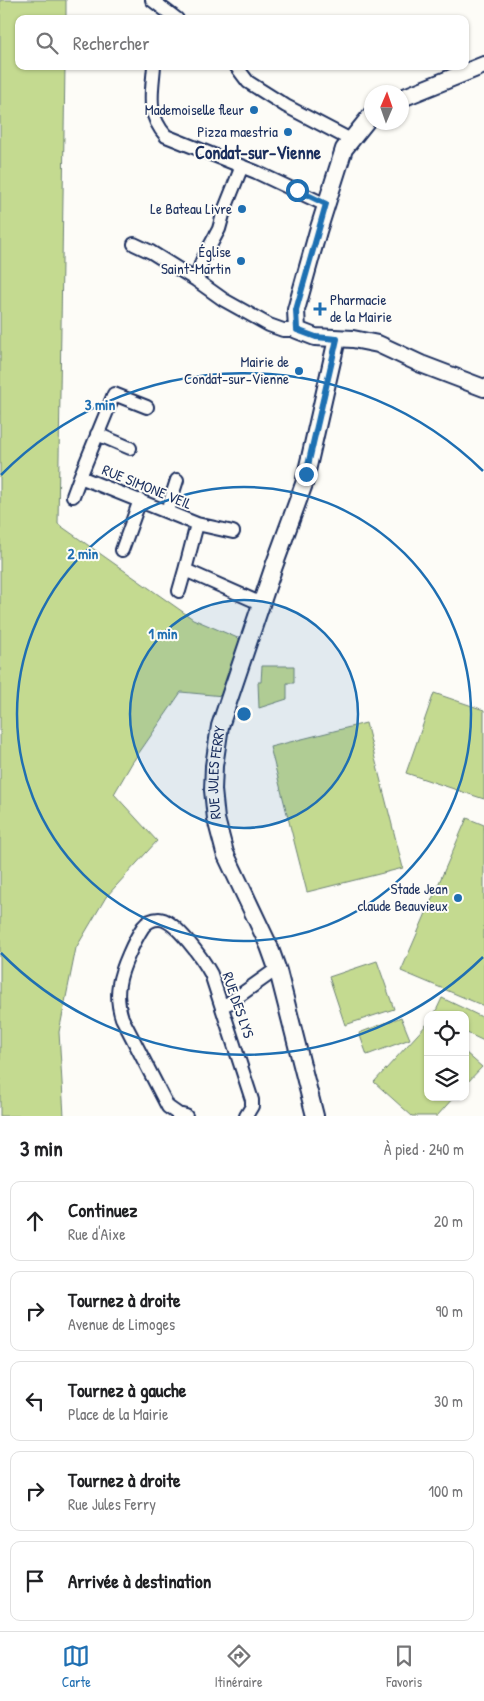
<!DOCTYPE html>
<html lang="fr">
<head>
<meta charset="utf-8">
<style>
	:root { --surface:#fff; --page:#f2f2f2; --text:#202124; --muted:#757577; --line:#e0e0e0; --accent:#1f6fb2 }
	body { margin:0; font-family:"Patrick Hand",sans-serif; background:var(--page); color:var(--text) }
	.controls { position:absolute; right:15px; bottom:15px; display:grid; overflow:hidden; border-radius:10px; box-shadow:0 1px 4px #0004 }
	.controls button { width:45px; height:45px; display:grid; place-items:center; padding:0; border:0; border-bottom:1px solid var(--line); background:var(--surface); color:var(--text); font:25px sans-serif }
	.compass { position:absolute; left:364px; top:85px; width:45px; height:45px; border-radius:50%; background:var(--surface); box-shadow:0 1px 4px #0004; rotate:2deg }
	.stop { position:absolute; width:15px; height:15px; margin:-11px; border:4px solid #1f6fb2; border-radius:50%; background:#fff }
	.stop.end { background:#1f6fb2; border-color:#fff; box-shadow:0 1px 5px #0008 }
	.list { margin:0; padding:0; list-style:none }
	h2 { display:flex; justify-content:space-between; align-items:center; height:65px; margin:0; padding:0 20px; font-size:21px }
	h2 small { font-size:16px; font-weight:400; color:var(--muted) }
	.list li { display:grid; grid-template-columns:32px 1fr auto; gap:15px; align-items:center; box-sizing:border-box; height:80px; margin:0 10px 10px; padding:0 10px; border:1px solid var(--line); border-radius:10px }
	.list b { display:block; font-size:19px; white-space:nowrap }
	.list p { margin:0; font-size:16px; white-space:nowrap; color:var(--muted) }
	.list em { font-size:16px; font-style:normal; color:var(--muted) }
	.icon { flex:none; width:28px; height:28px; fill:none; stroke:currentColor; stroke-width:2; stroke-linecap:round; stroke-linejoin:round }
	.map { position:relative; flex:none; width:484px; height:1116px; overflow:hidden }
	.search { position:absolute; background:var(--surface); box-shadow:0 1px 4px #0004; left:15px; right:15px; top:15px; height:55px; display:flex; align-items:center; gap:12px; box-sizing:border-box; padding:0 18px; border-radius:10px; color:var(--muted); font-size:19px }
	.sheet { height:515px; background:var(--surface) }
	nav { display:flex; justify-content:space-around; align-items:center; box-sizing:border-box; height:70px; border-top:1px solid var(--line); background:var(--surface); font-size:14px; color:var(--muted) }
	nav a { display:grid; justify-items:center; gap:2px }
	nav .on { color:var(--accent) }
	.map>svg:first-child { display:block }
	.green { fill:#c4da90; stroke:#708477 }
	.lines { fill:none; stroke-linecap:round; stroke-linejoin:round }
	.minor-casing { stroke:#1b2f5e; stroke-width:16 }
	.major-casing { stroke:#1b2f5e; stroke-width:20 }
	.minor { stroke:#fdfcf7; stroke-width:12 }
	.major { stroke:#fdfcf7; stroke-width:16 }
	.route { stroke:#1f6fb2; stroke-width:6 }
	.ring { fill:none; stroke:#1f6fb2; stroke-width:2.5 }
	.poi-dot { fill:#1f6fb2; stroke:#fdfcf7; stroke-width:2 }
	.labels { text-anchor:middle; stroke-width:4; stroke-linejoin:round; paint-order:stroke }
	.poi-label { font-size:15px; fill:#1b2f5e; stroke:#fdfcf7; text-anchor:end }
	.street-label { font-size:15px; fill:#1b2f5e; stroke:#fdfcf7 }
	.quarter-label { font-size:18px; font-weight:bold; fill:#1b2f5e; stroke:#fdfcf7 }
	.centre { fill:#1f6fb2; stroke:#fdfcf7; stroke-width:2.5 }
	.ring-label { font-size:15px; text-anchor:middle; font-weight:bold; fill:#1f6fb2; stroke:#fdfcf7; stroke-width:4; stroke-linejoin:round; paint-order:stroke }
</style>
</head>
<body>
<div class="map">
<svg width="484" height="1116" viewBox="0 0 484 1116">
	<rect width="100%" height="100%" fill="#fdfcf7"/>
	<filter id="ink" filterUnits="userSpaceOnUse"><feTurbulence type="fractalNoise" baseFrequency=".02" numOctaves="2"/><feDisplacementMap in="SourceGraphic" scale="10" xChannelSelector="R" yChannelSelector="G"/><feConvolveMatrix kernelMatrix="1 2 1 2 8 2 1 2 1" color-interpolation-filters="sRGB"/></filter>
	<g filter="url(#ink)">
		<path class="green" d="M 0,0 L 66,0 L 66,19 L 19,19 L 19,66 L 65,66 L 58,524 L 193,619 L 240,639 L 223,696 L 181,692 L 132,763 L 114,794 L 157,841 L 106,897 L 76,948 L 59,1032 L 64,1116 L 0,1116 Z
			M 262,666 L 294,666 L 294,683 L 287,683 L 287,699 L 259,708 L 258,682 L 261,682 Z
			M 434,693 L 484,710 L 484,799 L 406,773 Z
			M 366,723 L 403,868 L 307,892 L 270,747 Z
			M 467,818 L 484,825 L 484,1006 L 401,971 Z
			M 377,961 L 394,1009 L 345,1025 L 329,977 Z
			M 442,998 L 484,1018 L 484,1041 L 465,1032 L 465,1015 L 434,1015 Z
			M 401,1017 L 410,1039 L 367,1055 L 359,1033 Z
			M 428,1023 L 428,1097 L 454,1097 L 437,1116 L 412,1116 L 374,1082 Z
			M 465,1052 L 482,1067 L 465,1085 Z"/>
		<g class="lines">
			<defs>
				<path id="minor" d="M 152,0 L 177,19
					M 154,66 C 152,93 146,114 166,136 L 256,172 L 326,205
					M 236,66 L 248,82 L 286,106 L 351,140
					M 134,244 L 151,252 L 196,280 L 224,300 L 269,325 L 283,330 L 297,330
					M 196,280 L 202,261 L 219,229 L 224,211 L 242,166
					M 147,407 L 114,394 L 80,477 L 197,524 L 185,570 L 262,604
					M 97,434 L 130,448
					M 73,496 L 80,477
					M 167,511 L 177,480
					M 197,524 L 233,532
					M 122,550 L 140,500
					M 179,591 L 185,570
					M 222,1006 L 229,1003 L 271,973 L 278,971
					M 186,1116 L 178,1114 L 168,1107 L 122,1018 C 118,1006 117,996 119,984 C 121,969 135,939 143,927 C 147,922 153,919 159,919 C 175,919 204,961 211,974 L 252,1100 L 252,1106 L 246,1116"/>
				<g id="major">
					<path d="M 402,98 L 484,65"/>
					<path d="M 372,114 L 344,149 L 318,231 L 296,310 L 297,330 L 315,337 L 353,339 L 378,344 L 421,364 L 484,388"/>
					<path id="s1" d="M 315,1116 L 278,971 L 269,946 L 225,853 L 216,819 L 213,790 L 214,766 L 220,726 L 274,566 L 304,484 L 337,339"/>
				</g>
			</defs>
			<use href="#minor" class="minor-casing"/>
			<use href="#major" class="major-casing"/>
			<use href="#minor" class="minor"/>
			<use href="#major" class="major"/>
		</g>
	</g>
	<g class="lines" filter="url(#ink)">
		<path class="route" d="M 297,190 L 326,204 L 296,310 L 297,330 L 316,337 L 337,339 L 306,474"/>
	</g>
	<circle cx="244" cy="714" r="114" fill="#1f6fb2" fill-opacity=".12"/>
	<g class="ring">
		<circle cx="244" cy="714" r="114"/>
		<circle cx="244" cy="714" r="227"/>
		<path d="M483 957A341 341 0 0 1 1 953M1 475A341 341 0 0 1 483 471"/>
	</g>
	<g class="poi-dot">
		<circle cx="254" cy="110" r="5"/>
		<circle cx="288" cy="132" r="5"/>
		<circle cx="242" cy="209" r="5"/>
		<circle cx="241" cy="261" r="5"/>
		<path d="M317.5 301.5h5v5h5v5h-5v5h-5v-5h-5v-5h5z"/>
		<circle cx="299" cy="371" r="5"/>
		<circle cx="458" cy="898" r="5"/>
	</g>
	<g class="labels">
		<g class="poi-label">
			<text x="244" y="115">Mademoiselle fleur</text>
			<text x="278" y="137">Pizza maestria</text>
			<text x="232" y="214">Le Bateau Livre</text>
			<text x="231" y="257">Église<tspan x="231" dy="17">Saint-Martin</tspan></text>
			<text x="330" y="305" text-anchor="start">Pharmacie<tspan x="330" dy="17">de la Mairie</tspan></text>
			<text x="289" y="367">Mairie de<tspan x="289" dy="17">Condat-sur-Vienne</tspan></text>
			<text x="448" y="894">Stade Jean<tspan x="448" dy="17">claude Beauvieux</tspan></text>
		</g>
		<g class="street-label">
			<text transform="translate(147 487) rotate(22)" y="5">RUE SIMONE VEIL</text>
			<text dy="5" stroke="none"><textPath href="#s1" startOffset="361">RUE JULES FERRY</textPath></text>
			<text transform="translate(238 1005) rotate(71)" y="5">RUE DES LYS</text>
		</g>
		<g class="quarter-label">
			<text x="258" y="159">Condat-sur-Vienne</text>
		</g>
	</g>
	<circle cx="244" cy="714" r="8" class="centre"/>
	<g class="ring-label">
		<text x="100" y="410">3 min</text>
		<text x="83" y="559">2 min</text>
		<text x="163" y="639">1 min</text>
	</g>
</svg>
<div class="controls">
<button><svg class="icon" aria-label="locate" viewBox="0 0 24 24"><circle cx="12" cy="12" r="6"/><path d="M12 2v4M12 18v4M2 12h4M18 12h4"/></svg></button>
<button><svg class="icon" aria-label="layers" viewBox="0 0 24 24"><path d="M12 4l9 5-9 5-9-5zM3 14l9 5 9-5"/></svg></button>
</div>
<svg class="compass" viewBox="-18 -18 36 36"><path d="M0-13l5 13h-10z" fill="#e53935"/><path d="M0 13l5-13h-10z" fill="#757577"/></svg>
<div class="stop" style="left:297px;top:190px"></div>
<div class="stop end" style="left:306px;top:474px"></div>
<div class="search"><svg class="icon" aria-label="search" viewBox="0 0 24 24"><circle cx="10" cy="10" r="6"/><path d="M15 15l6 6"/></svg>Rechercher</div>
</div>
<section class="sheet">
<h2>3 min<small>À pied · 240 m</small></h2>
<ul class="list">
<li><svg class="icon" aria-label="ahead" viewBox="0 0 24 24"><path d="M12 20V5M6 11l6-6 6 6"/></svg><div><b>Continuez</b><p>Rue d'Aixe</p></div><em>20 m</em></li>
<li><svg class="icon" aria-label="right" viewBox="0 0 24 24"><path d="M7 20v-9h11M14 6l5 5-5 5"/></svg><div><b>Tournez à droite</b><p>Avenue de Limoges</p></div><em>90 m</em></li>
<li><svg class="icon" aria-label="left" viewBox="0 0 24 24"><path d="M17 20v-9H6M10 6l-5 5 5 5"/></svg><div><b>Tournez à gauche</b><p>Place de la Mairie</p></div><em>30 m</em></li>
<li><svg class="icon" aria-label="right" viewBox="0 0 24 24"><path d="M7 20v-9h11M14 6l5 5-5 5"/></svg><div><b>Tournez à droite</b><p>Rue Jules Ferry</p></div><em>100 m</em></li>
<li><svg class="icon" aria-label="arrive" viewBox="0 0 24 24"><path d="M6 21V4h12l-3 4 3 4H6"/></svg><div><b>Arrivée à destination</b></div></li>
</ul>
</section>
<nav>
<a class="on"><svg class="icon" aria-label="map" viewBox="0 0 24 24"><path d="M3 6l6-2 6 2 6-2v14l-6 2-6-2-6 2zM9 4v14M15 6v14"/></svg>Carte</a>
<a><svg class="icon" aria-label="directions" viewBox="0 0 24 24"><path d="M12 3l9 9-9 9-9-9zM9 14v-3h6M13 9l2 2-2 2"/></svg>Itinéraire</a>
<a><svg class="icon" aria-label="saved" viewBox="0 0 24 24"><path d="M7 4h10v16l-5-4-5 4z"/></svg>Favoris</a>
</nav>
</body>
</html>
